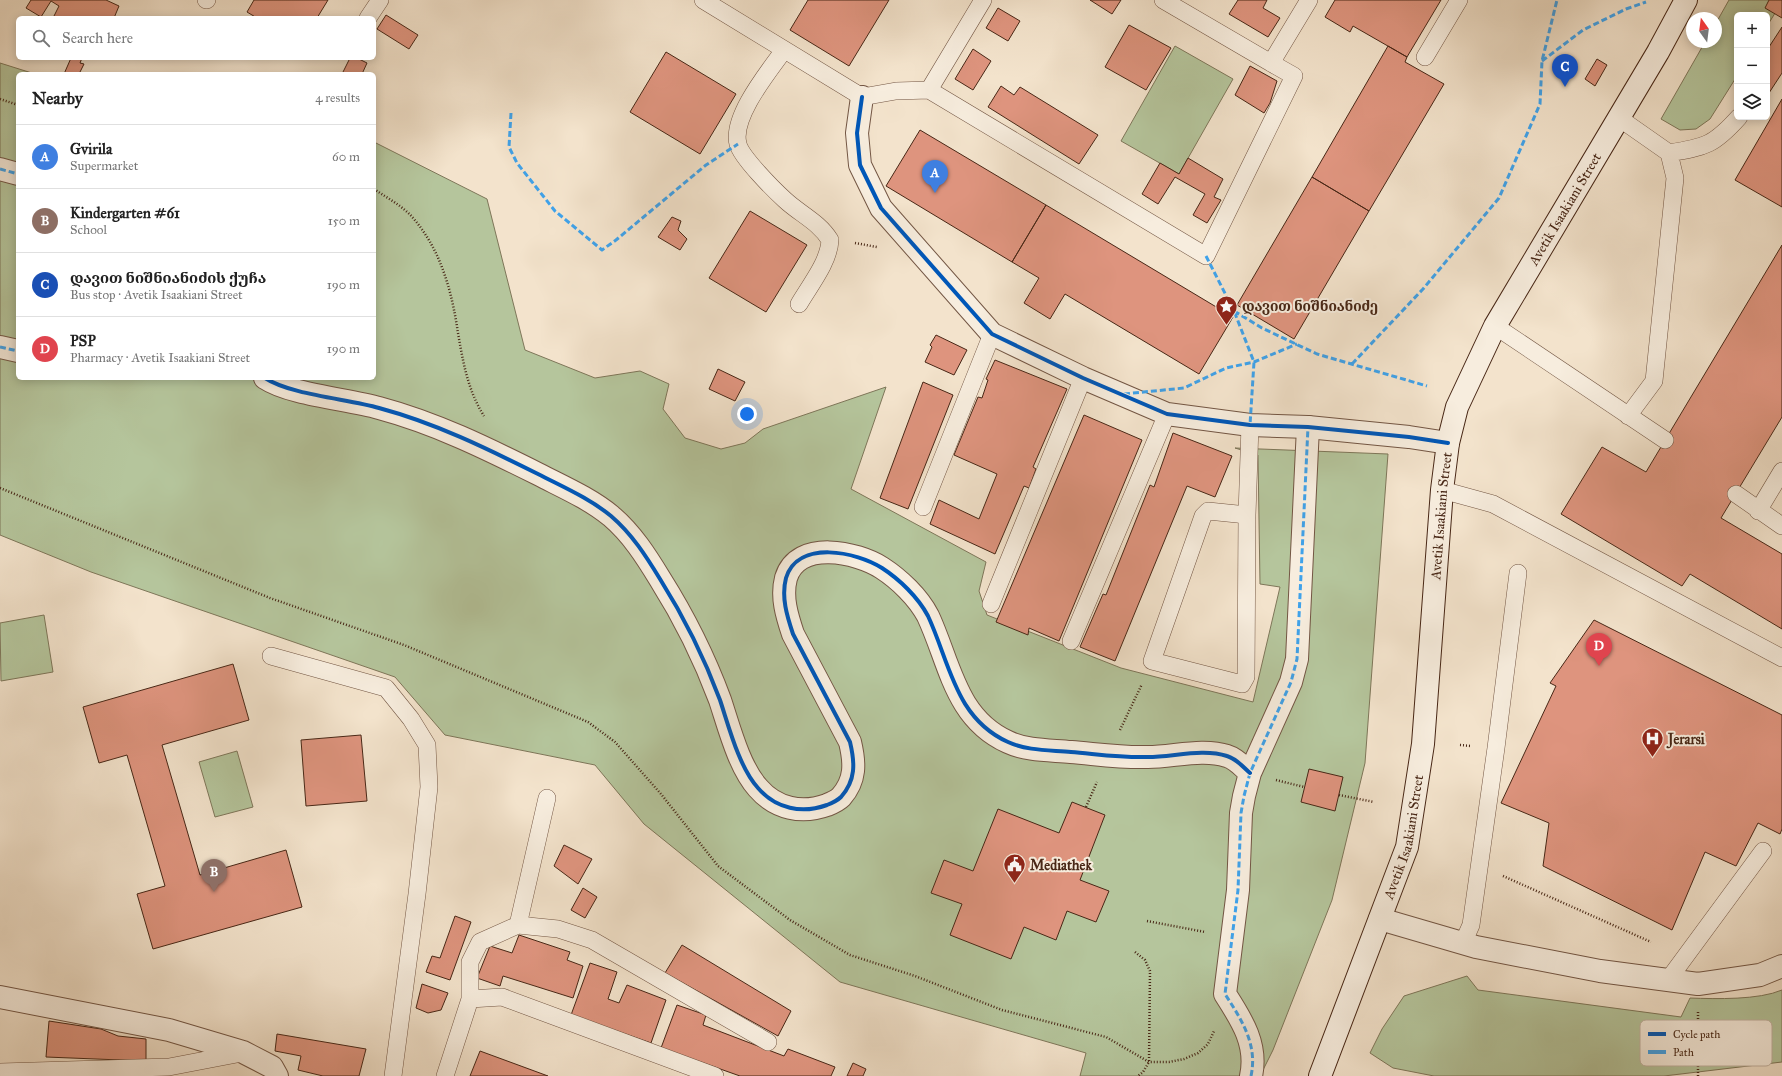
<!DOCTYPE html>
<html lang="en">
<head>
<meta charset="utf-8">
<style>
	:root { --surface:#fff; --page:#f6f6f6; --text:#222; --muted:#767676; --line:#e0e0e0; --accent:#111827 }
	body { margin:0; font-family:"IM FELL Great Primer","Noto Serif Georgian",serif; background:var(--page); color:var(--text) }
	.controls { position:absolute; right:12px; top:12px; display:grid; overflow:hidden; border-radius:6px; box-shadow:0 2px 10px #0003 }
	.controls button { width:36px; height:36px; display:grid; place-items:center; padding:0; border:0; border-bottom:1px solid var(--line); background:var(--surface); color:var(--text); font:20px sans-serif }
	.compass { position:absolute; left:1686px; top:12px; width:36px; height:36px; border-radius:50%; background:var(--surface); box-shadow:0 2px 10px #0003; rotate:346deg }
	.you { position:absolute; left:747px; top:414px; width:14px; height:14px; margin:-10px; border:3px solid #fff; border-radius:50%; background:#1a73e8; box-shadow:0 0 0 6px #1a73e833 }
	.badge { display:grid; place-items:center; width:26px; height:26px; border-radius:50%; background:var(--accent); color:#fff; font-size:13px; font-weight:700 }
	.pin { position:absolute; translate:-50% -33px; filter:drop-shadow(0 1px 2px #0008) }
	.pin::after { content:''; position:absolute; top:21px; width:14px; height:12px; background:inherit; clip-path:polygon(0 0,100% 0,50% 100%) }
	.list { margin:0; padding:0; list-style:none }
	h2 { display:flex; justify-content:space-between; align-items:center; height:52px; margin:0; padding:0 16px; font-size:17px }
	h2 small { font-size:13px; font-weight:400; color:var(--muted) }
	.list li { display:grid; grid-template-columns:26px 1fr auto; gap:12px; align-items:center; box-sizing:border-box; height:64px; padding:0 16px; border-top:1px solid var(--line) }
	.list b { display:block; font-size:15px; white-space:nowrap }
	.list p { margin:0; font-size:13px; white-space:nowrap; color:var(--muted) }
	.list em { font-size:13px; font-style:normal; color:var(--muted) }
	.icon { flex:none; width:22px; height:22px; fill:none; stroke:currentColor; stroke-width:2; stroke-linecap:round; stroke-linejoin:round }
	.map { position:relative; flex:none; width:1782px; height:1076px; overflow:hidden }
	.search { position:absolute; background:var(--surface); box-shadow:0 2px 10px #0003; left:16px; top:16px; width:360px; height:44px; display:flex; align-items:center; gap:10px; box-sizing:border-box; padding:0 14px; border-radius:6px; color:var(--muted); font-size:15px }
	.panel { position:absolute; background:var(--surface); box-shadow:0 2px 10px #0003; left:16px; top:72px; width:360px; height:308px; border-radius:6px }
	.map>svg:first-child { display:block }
	.green { fill:#b5c59c; stroke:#7e7659 }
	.building { fill:#de947e; stroke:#482716 }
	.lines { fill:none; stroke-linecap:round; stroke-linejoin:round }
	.service-casing { stroke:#735644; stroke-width:18 }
	.pedestrian-casing { stroke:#735644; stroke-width:24 }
	.minor-casing { stroke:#735644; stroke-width:24 }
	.secondary-casing { stroke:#482716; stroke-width:24 }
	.path { stroke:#482716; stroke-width:2.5; stroke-dasharray:1 2; stroke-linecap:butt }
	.service { stroke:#f7edde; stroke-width:17 }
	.pedestrian { stroke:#f7edde; stroke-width:22 }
	.minor { stroke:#f7edde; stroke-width:22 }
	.secondary { stroke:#f7edde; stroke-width:22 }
	.quiet { stroke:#3fa2ea; stroke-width:3; stroke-dasharray:6 3; stroke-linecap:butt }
	.cycleway-casing { stroke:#f7edde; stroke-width:6 }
	.cycleway { stroke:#0057b8; stroke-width:4 }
	.labels { text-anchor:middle; stroke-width:4; stroke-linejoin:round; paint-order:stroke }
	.street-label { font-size:14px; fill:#482716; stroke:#f7edde }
	.poi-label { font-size:14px; font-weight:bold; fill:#482716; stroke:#f7edde; text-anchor:start }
	.key { fill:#f7edde; stroke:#c2b2a2; stroke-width:1 }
	.key-label { font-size:11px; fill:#482716 }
</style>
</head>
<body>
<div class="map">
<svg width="1782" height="1076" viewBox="0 0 1782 1076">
	<rect width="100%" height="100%" fill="#f3e3cc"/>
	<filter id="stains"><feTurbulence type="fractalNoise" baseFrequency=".005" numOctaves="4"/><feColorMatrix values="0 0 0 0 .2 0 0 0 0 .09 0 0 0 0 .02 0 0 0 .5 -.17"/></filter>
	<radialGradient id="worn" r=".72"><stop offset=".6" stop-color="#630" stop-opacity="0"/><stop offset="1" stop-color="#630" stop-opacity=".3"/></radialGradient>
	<path class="green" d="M 1729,0 L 1782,0 L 1782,2 L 1767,26 L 1767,15 L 1737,15 L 1737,76 L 1710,119 L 1696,129 L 1680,130 L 1661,119 L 1705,42 L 1716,42 L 1716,23 Z
		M 1175,46 L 1233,79 L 1179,174 L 1121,141 Z
		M 0,63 L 35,74 L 18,74 L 18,378 L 374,378 L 374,142 L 487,199 L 525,350 L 595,378 L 640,371 L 669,384 L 663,409 L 685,438 L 721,449 L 745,443 L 763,429 L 886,387 L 851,489 L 986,562 L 979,591 L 987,615 L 1121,668 L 1253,702 L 1280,587 L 1260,584 L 1258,455 L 1235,448 L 1388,454 L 1365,763 L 1332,900 L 1273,1050 L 1260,1076 L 1080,1076 L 1086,1053 L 840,982 L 644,824 L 595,765 L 445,735 L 395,677 L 91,572 L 0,535 Z
		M 44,615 L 53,672 L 1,681 L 0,623 Z
		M 237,751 L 253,807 L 215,817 L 199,762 Z
		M 1467,976 L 1478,990 L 1681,1017 L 1690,998 C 1716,999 1759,1000 1782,990 L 1782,1062 L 1664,1076 L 1434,1076 L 1393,1068 L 1370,1053 L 1382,1029 L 1404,996 Z"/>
	<path class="building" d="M 31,0 L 106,0 L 119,6 L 114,18 L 53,18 L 59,6 L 51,1 L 41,17 L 26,8 Z
		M 254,0 L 328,0 L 317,18 L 257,18 L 247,12 Z
		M 808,0 L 889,0 L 849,66 L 790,30 Z
		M 1090,0 L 1121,0 L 1112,14 Z
		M 1238,0 L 1267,0 L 1263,8 L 1280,18 L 1268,37 L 1229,14 Z
		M 1335,0 L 1441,0 L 1407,57 L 1353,26 L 1350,32 L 1325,17 Z
		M 1769,0 L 1782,0 L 1782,18 L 1765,8 Z
		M 998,8 L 1020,21 L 1008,41 L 986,28 Z
		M 386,15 L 418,35 L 409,49 L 377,29 Z
		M 1129,25 L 1171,48 L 1146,90 L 1105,67 Z
		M 1782,27 L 1782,73 L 1767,96 L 1767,50 Z
		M 1388,46 L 1407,57 L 1405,62 L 1444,84 L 1369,211 L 1312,177 Z
		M 973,49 L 991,61 L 973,90 L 955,79 Z
		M 666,52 L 736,94 L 700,154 L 630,112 Z
		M 71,58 L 82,58 L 80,63 L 84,64 L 79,74 L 64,74 Z
		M 350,58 L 357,58 L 367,63 L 362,74 L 342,74 Z
		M 1597,59 L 1607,65 L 1595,86 L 1585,79 Z
		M 1250,66 L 1277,81 L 1270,103 L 1264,113 L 1235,95 Z
		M 1001,86 L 1014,95 L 1020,87 L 1098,135 L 1079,164 L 988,107 Z
		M 1782,99 L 1782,207 L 1735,180 Z
		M 920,130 L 1046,205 L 1012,262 L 886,186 Z
		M 1188,158 L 1223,179 L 1214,197 L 1221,200 L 1207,223 L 1193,215 L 1205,194 L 1175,177 L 1158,204 L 1142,194 L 1160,163 L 1179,174 Z
		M 1312,177 L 1369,211 L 1294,339 L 1237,305 Z
		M 1046,205 L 1233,317 L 1199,374 L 1065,294 L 1050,319 L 1024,303 L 1039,278 L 1012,262 Z
		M 750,211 L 807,245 L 766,312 L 709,278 Z
		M 672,217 L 681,221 L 678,230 L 687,239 L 680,250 L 658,237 Z
		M 1782,245 L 1782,417 L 1721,518 L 1782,554 L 1782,629 L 1690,574 L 1682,586 L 1561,514 L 1602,447 L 1646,472 Z
		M 936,335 L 967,350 L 954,375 L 925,362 L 932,347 L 930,345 Z
		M 995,360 L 1067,389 L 1033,467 L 1036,469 L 1029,488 L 1024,486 L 995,554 L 930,524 L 939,500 L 979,519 L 997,474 L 954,455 L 978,397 L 982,398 L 988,380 L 986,379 Z
		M 718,369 L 745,382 L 735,401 L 709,389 Z
		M 923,382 L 953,395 L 908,509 L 880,498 Z
		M 1084,415 L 1142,440 L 1059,641 L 1029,628 L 1028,635 L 996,622 Z
		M 1173,433 L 1232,456 L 1215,497 L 1187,486 L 1115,661 L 1080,647 L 1103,594 L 1106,595 L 1150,485 L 1154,487 Z
		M 1594,620 L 1782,715 L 1782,829 L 1780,834 L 1758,823 L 1736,866 L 1705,852 L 1672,930 L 1543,866 L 1549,823 L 1501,803 L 1556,686 L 1550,683 Z
		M 233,664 L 249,720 L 162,745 L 200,875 L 286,850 L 302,907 L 153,949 L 137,894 L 165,886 L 127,755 L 99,763 L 83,707 Z
		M 361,735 L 367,801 L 306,806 L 301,740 Z
		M 1309,769 L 1343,777 L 1335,811 L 1301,802 Z
		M 1072,802 L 1105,815 L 1080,880 L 1109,891 L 1096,922 L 1067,911 L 1056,940 L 1024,927 L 1011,959 L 950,935 L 962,904 L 931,893 L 944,860 L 973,871 L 998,809 L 1059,833 Z
		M 564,845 L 592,859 L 578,884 L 554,866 Z
		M 583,888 L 597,897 L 585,918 L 571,910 Z
		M 455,916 L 471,922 L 450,980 L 426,972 L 432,956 L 440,958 Z
		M 519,935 L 570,952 L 567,960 L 583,966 L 573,998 L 503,976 L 500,986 L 477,978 L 490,946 L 512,953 Z
		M 682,945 L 791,1011 L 778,1036 L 665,973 Z
		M 590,963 L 617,972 L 608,999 L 619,1003 L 627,985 L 666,1000 L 651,1043 L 571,1015 Z
		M 422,984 L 448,993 L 441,1010 L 428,1013 L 416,1008 Z
		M 677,1005 L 706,1015 L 703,1025 L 784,1056 L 788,1049 L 835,1067 L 831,1076 L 740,1076 L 661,1048 Z
		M 49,1021 L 101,1029 L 118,1036 L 146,1039 L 146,1061 L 46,1057 Z
		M 277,1034 L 366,1049 L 359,1076 L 323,1076 L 298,1070 L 301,1056 L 275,1051 Z
		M 480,1051 L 548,1076 L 470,1076 Z
		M 853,1063 L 866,1069 L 863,1076 L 847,1076 Z"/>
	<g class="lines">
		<defs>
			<path id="service" d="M 206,0 L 207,0
				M 703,0 L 862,97 L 896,91 L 929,90 L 983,0
				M 1163,0 L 1271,63
				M 368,18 L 380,0
				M 784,50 C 769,71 731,117 738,144 C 741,157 774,190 785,200 C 800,214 819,222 830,240 C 829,262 810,285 799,304
				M 1425,57 L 1459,0
				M 929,90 L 1206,256 L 1294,76 L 1271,63 L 1309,0
				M 1619,118 L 1669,153 L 1675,178 L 1654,381 L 1628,416
				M 1669,153 C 1706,147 1714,145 1739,117
				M 1495,326 L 1665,440
				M 1442,490 L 1493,504 L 1782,658
				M 1736,494 L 1782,526
				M 923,507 L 992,334
				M 1758,511 L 1782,471
				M 1247,515 L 1208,511 L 1203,516 L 1152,661 L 1242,684 L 1246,677 L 1247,515 L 1250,425
				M 991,604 L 1083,378
				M 1071,641 L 1167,414
				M 271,656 L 386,688 L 411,719 L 427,745 L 429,787 L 417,894 L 393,1076
				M 518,925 L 547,798
				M 1463,943 L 1471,925 L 1496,748 L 1518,573
				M 1668,980 L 1763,851
				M 470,999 L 470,962 L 480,942 L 518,925 L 558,929 L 592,940 L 768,1042
				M 0,1072 L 169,1067 L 242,1053
				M 445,1076 L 470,999 L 502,997 L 715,1076"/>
			<path id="pedestrian" d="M 0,169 L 18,174
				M 0,347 L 18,351
				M 265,378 C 291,395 348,399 379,408 C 435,423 486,448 538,474 C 563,487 589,498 611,516 C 632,534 646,556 660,579 C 684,617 704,657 720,700 C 729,727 739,767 758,788 C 776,809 802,814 827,805 C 832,803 837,801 841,797 C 856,780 855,763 850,742 L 793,634 C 787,616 781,597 786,578 C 798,539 857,552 882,568 C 899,579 918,597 928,616 C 950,663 955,718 1008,742 C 1027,751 1051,750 1071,752 C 1096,754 1122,758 1148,757 C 1173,757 1203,748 1227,756 C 1237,759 1243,767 1250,773
				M 1251,1076 C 1258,1044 1241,1019 1225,994 L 1238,890 L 1241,813 L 1244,796 L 1250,773 L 1291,682 L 1297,659 L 1308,427"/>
			<path id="minor" d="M 862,97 L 857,133 L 860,165 L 881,208 L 992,334 L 1083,378 L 1167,414 L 1250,425 L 1308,427 L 1409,437 L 1448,443
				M 1380,919 L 1476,947 L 1600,971 L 1698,984 L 1760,975 L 1782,966
				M 0,997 L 169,1030 L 243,1052 L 272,1067 L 277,1076"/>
			<g id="secondary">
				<path id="s1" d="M 1320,1076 L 1407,847 L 1423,744 L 1442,490 L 1448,443 L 1457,407 L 1495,326 L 1658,52 L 1686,0"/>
			</g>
		</defs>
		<use href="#service" class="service-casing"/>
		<use href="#pedestrian" class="pedestrian-casing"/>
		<use href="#minor" class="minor-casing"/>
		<use href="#secondary" class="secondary-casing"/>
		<path class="path" d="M 0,99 L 18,105
			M 374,189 C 387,198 403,206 413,218 C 441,250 452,292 458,333 C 463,362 468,391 484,416
			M 855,243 L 877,247
			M 0,488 L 270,598 L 404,645 L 588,722 L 615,742 L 661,794 L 718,866 L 790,920 L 850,955 L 915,976 L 1002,1010 L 1106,1037 L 1149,1062 L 1169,1062 L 1184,1059 L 1198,1053 L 1208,1044 L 1214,1031
			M 1120,730 L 1142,684
			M 1460,745 L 1471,746
			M 1276,780 L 1304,787
			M 1339,795 L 1374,802
			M 1086,807 L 1097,782
			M 1503,876 L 1651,942
			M 1147,921 L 1205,932
			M 1135,952 L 1145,960 L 1150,971 L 1149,1062 L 1143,1072 L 1138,1076
			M 1698,1076 L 1698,1011"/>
		<use href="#service" class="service"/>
		<use href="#pedestrian" class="pedestrian"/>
		<use href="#minor" class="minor"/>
		<use href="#secondary" class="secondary"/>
		<path class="quiet" d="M 1542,61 L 1583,30 L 1626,9 L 1646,2
			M 511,113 L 509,147 L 517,163 L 555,211 L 602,250 L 616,240 L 706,165 L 738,144
			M 0,169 L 18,174
			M 1206,256 L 1234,311 L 1254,362 L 1250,425
			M 1234,311 L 1262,328 L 1317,354 L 1427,386
			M 0,347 L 18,351
			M 1352,364 L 1423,289 L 1499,198 L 1540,104 L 1542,61 L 1557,0
			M 1124,394 L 1184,388 L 1226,368 L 1254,362 L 1297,344
			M 1251,1076 C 1258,1044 1241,1019 1225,994 L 1238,890 L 1241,813 L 1244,796 L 1250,773 L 1291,682 L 1297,659 L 1308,427"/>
		<defs>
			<path id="cycleway" d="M 862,97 L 857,133 L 860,165 L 881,208 L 992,334 L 1083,378 L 1167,414 L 1250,425 L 1308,427 L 1409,437 L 1448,443
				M 265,378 C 291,395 348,399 379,408 C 435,423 486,448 538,474 C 563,487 589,498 611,516 C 632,534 646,556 660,579 C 684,617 704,657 720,700 C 729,727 739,767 758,788 C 776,809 802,814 827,805 C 832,803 837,801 841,797 C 856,780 855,763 850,742 L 793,634 C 787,616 781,597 786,578 C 798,539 857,552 882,568 C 899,579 918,597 928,616 C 950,663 955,718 1008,742 C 1027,751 1051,750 1071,752 C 1096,754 1122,758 1148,757 C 1173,757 1203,748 1227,756 C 1237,759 1243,767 1250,773"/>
		</defs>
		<use href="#cycleway" class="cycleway-casing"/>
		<use href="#cycleway" class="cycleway"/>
	</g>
	<defs>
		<symbol id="sight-pin" viewBox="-11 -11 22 30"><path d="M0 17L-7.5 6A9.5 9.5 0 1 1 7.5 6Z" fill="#8f2418" stroke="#f7edde"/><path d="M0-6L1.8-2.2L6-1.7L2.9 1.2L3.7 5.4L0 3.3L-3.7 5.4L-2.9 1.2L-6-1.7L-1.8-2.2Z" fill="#fff"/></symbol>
		<symbol id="hospital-pin" viewBox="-11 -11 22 30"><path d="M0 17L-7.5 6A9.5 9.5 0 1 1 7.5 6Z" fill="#8f2418" stroke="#f7edde"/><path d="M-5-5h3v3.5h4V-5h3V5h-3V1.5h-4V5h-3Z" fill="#fff"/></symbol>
		<symbol id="civic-pin" viewBox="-11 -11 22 30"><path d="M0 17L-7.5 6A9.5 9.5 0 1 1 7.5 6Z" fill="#8f2418" stroke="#f7edde"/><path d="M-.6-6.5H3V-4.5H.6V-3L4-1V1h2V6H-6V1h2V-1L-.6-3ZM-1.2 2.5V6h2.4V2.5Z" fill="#fff"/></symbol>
	</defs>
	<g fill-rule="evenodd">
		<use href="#sight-pin" x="1214" y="294" width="25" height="34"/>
		<use href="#hospital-pin" x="1640" y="726" width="25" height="34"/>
		<use href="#civic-pin" x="1002" y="852" width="25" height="34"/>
	</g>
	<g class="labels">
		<g class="street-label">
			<text dy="5" stroke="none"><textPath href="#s1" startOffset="914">Avetik Isaakiani Street</textPath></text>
			<text dy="5" stroke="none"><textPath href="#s1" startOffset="578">Avetik Isaakiani Street</textPath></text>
			<text dy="5" stroke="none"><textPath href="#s1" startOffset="254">Avetik Isaakiani Street</textPath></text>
		</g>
		<g class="poi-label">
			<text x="1242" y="311">დავით ნიშნიანიძე</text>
			<text x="1668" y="744">Jerarsi</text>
			<text x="1030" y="870">Mediathek</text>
		</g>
	</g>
	<rect x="1640" y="1020" width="132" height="46" rx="6" class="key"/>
	<rect x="1648" y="1032" width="18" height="4" fill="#0057b8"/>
	<rect x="1648" y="1050" width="18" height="4" fill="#3fa2ea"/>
	<g class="key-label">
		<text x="1673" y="1038">Cycle path</text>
		<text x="1673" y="1056">Path</text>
	</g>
	<rect width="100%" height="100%" filter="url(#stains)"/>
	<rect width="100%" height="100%" fill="url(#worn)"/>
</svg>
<div class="controls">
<button>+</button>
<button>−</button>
<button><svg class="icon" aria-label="layers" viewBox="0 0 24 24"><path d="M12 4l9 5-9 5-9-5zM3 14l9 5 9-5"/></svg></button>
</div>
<svg class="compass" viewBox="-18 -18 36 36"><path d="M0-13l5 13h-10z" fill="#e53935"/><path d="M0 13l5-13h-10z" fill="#767676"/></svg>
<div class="you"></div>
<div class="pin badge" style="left:935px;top:193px;background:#3f7fe0">A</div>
<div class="pin badge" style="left:214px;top:892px;background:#8d6e63">B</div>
<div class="pin badge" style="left:1565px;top:87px;background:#1a4fb4">C</div>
<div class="pin badge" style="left:1599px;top:666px;background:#e0444e">D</div>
<div class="search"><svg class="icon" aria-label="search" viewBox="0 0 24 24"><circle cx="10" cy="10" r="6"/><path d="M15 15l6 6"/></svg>Search here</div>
<section class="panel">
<h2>Nearby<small>4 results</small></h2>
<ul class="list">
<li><span class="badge" style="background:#3f7fe0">A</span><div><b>Gvirila</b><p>Supermarket</p></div><em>60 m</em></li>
<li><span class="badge" style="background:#8d6e63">B</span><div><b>Kindergarten #61</b><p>School</p></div><em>150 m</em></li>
<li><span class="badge" style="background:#1a4fb4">C</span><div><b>დავით ნიშნიანიძის ქუჩა</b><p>Bus stop · Avetik Isaakiani Street</p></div><em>190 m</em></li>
<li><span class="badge" style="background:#e0444e">D</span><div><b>PSP</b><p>Pharmacy · Avetik Isaakiani Street</p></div><em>190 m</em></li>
</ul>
</section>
</div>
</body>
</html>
